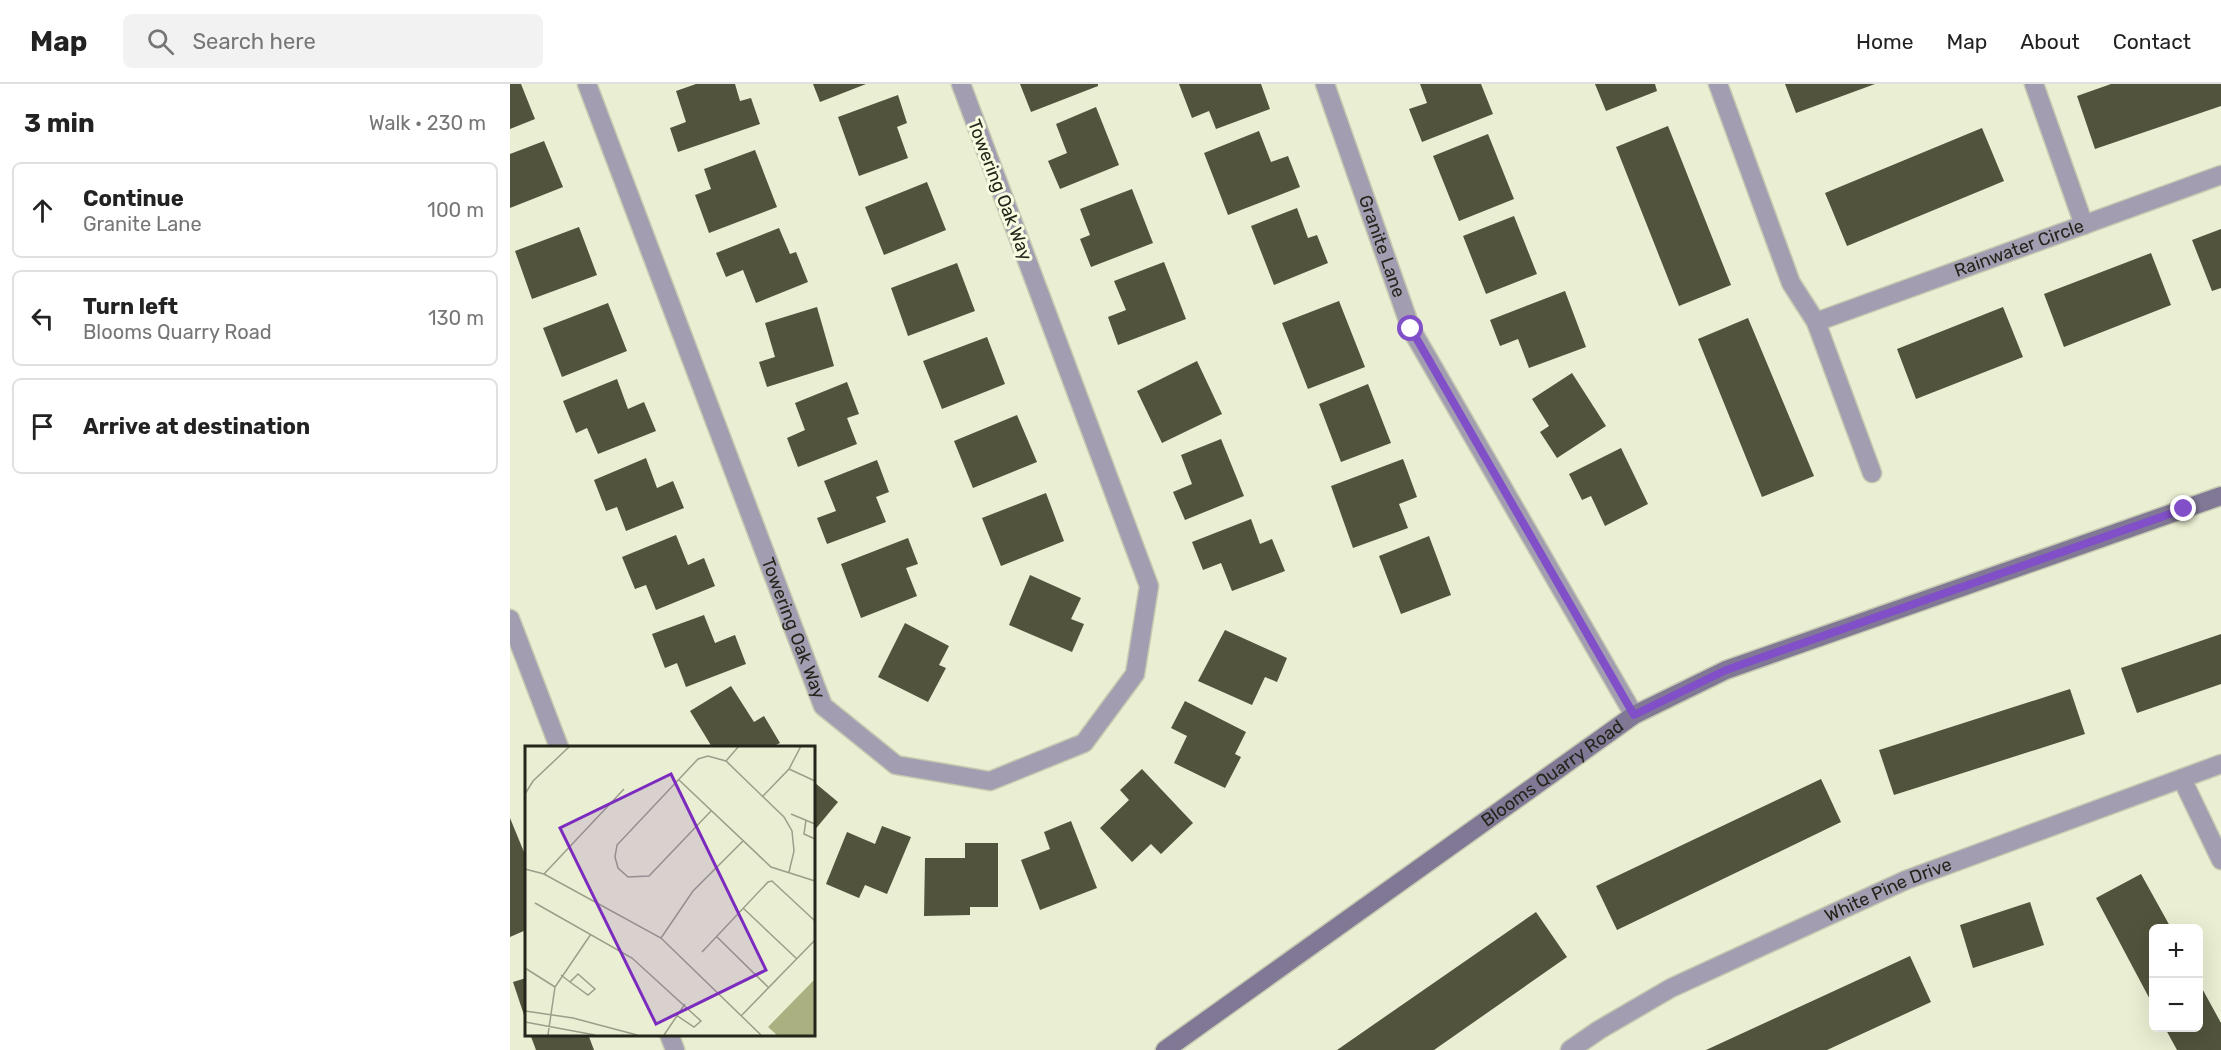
<!DOCTYPE html>
<html lang="en">
<head>
<meta charset="utf-8">
<style>
	:root { --surface:#fff; --page:#f2f2f2; --text:#222; --muted:#767676; --line:#e0e0e0 }
	body { margin:0; font-family:Rubik,sans-serif; background:var(--page); color:var(--text) }
	.controls { position:absolute; right:18px; bottom:18px; display:grid; overflow:hidden; border-radius:9px; box-shadow:0 6px 24px #0002 }
	.controls button { width:54px; height:54px; display:grid; place-items:center; padding:0; border:0; border-bottom:2px solid var(--line); background:var(--surface); color:var(--text); font:30px sans-serif }
	.stop { position:absolute; width:18px; height:18px; margin:-14px; border:4px solid #814fc8; border-radius:50%; background:#fff }
	.stop.end { background:#814fc8; border-color:#fff; box-shadow:0 2px 6px #0008 }
	.list { margin:0; padding:0; list-style:none }
	h2 { display:flex; justify-content:space-between; align-items:center; height:78px; margin:0; padding:0 24px; font-size:26px }
	h2 small { font-size:20px; font-weight:400; color:var(--muted) }
	.list li { display:grid; grid-template-columns:39px 1fr auto; gap:18px; align-items:center; box-sizing:border-box; height:96px; margin:0 12px 12px; padding:0 12px; border:2px solid var(--line); border-radius:9px }
	.list b { display:block; font-size:22px; white-space:nowrap }
	.list p { margin:0; font-size:20px; white-space:nowrap; color:var(--muted) }
	.list em { font-size:20px; font-style:normal; color:var(--muted) }
	.icon { flex:none; width:33px; height:33px; fill:none; stroke:currentColor; stroke-width:2; stroke-linecap:round; stroke-linejoin:round }
	.map { position:relative; flex:none; width:1711px; height:966px; overflow:hidden }
	header { display:flex; align-items:center; gap:36px; box-sizing:border-box; height:84px; padding:0 30px; background:var(--surface); border-bottom:2px solid var(--line) }
	header strong { font-size:28px }
	nav { display:flex; gap:33px; margin-inline-start:auto; font-size:21px }
	.search { width:420px; height:54px; background:var(--page); display:flex; align-items:center; gap:15px; box-sizing:border-box; padding:0 21px; border-radius:9px; color:var(--muted); font-size:22px }
	main { display:flex }
	aside { flex:1; background:var(--surface) }
	.map>svg:first-child { display:block }
	.building { fill:#51533c }
	.lines { fill:none; stroke-linecap:round; stroke-linejoin:round }
	.lane-casing { stroke:#c6cab1; stroke-width:21 }
	.street-casing { stroke:#c6cab1; stroke-width:21 }
	.secondary-casing { stroke:#c6cab1; stroke-width:21 }
	.lane { stroke:#a39db1; stroke-width:18 }
	.street { stroke:#a39db1; stroke-width:18 }
	.secondary { stroke:#817895; stroke-width:18 }
	.route { stroke:#814fc8; stroke-width:8 }
	.labels { text-anchor:middle; stroke-width:6; stroke-linejoin:round; paint-order:stroke }
	.street-label { font-size:18px; fill:#24251b; stroke:#f7fbdf }
	.inset-road { fill:none; stroke:#9b9e89; stroke-width:1.5 }
	.view { fill:#7b2cbf; fill-opacity:0.15; stroke:#7b2cbf; stroke-width:3 }
	.inset-edge { fill:none; stroke:#24251b; stroke-width:3 }
</style>
</head>
<body>
<header>
<strong>Map</strong>
<div class="search"><svg class="icon" aria-label="search" viewBox="0 0 24 24"><circle cx="10" cy="10" r="6"/><path d="M15 15l6 6"/></svg>Search here</div>
<nav><a>Home</a><a>Map</a><a>About</a><a>Contact</a></nav>
</header>
<main>
<aside>
<h2>3 min<small>Walk · 230 m</small></h2>
<ul class="list">
<li><svg class="icon" aria-label="ahead" viewBox="0 0 24 24"><path d="M12 20V5M6 11l6-6 6 6"/></svg><div><b>Continue</b><p>Granite Lane</p></div><em>100 m</em></li>
<li><svg class="icon" aria-label="left" viewBox="0 0 24 24"><path d="M17 20v-9H6M10 6l-5 5 5 5"/></svg><div><b>Turn left</b><p>Blooms Quarry Road</p></div><em>130 m</em></li>
<li><svg class="icon" aria-label="arrive" viewBox="0 0 24 24"><path d="M6 21V4h12l-3 4 3 4H6"/></svg><div><b>Arrive at destination</b></div></li>
</ul>
</aside>
<div class="map">
<svg width="1711" height="966" viewBox="0 0 1711 966">
	<rect width="100%" height="100%" fill="#eaeed2"/>
	<path class="building" d="M 0,0 L 11,0 L 25,35 L 0,45 Z
		M 186,0 L 225,0 L 230,17 L 241,14 L 250,40 L 168,68 L 160,44 L 176,38 L 166,7 Z
		M 303,0 L 356,0 L 310,18 Z
		M 510,0 L 588,0 L 588,2 L 521,28 Z
		M 669,0 L 751,0 L 760,25 L 706,45 L 699,27 L 682,34 Z
		M 910,0 L 971,0 L 983,30 L 912,58 L 899,25 L 917,19 Z
		M 1085,0 L 1145,0 L 1147,7 L 1096,27 Z
		M 1275,0 L 1365,0 L 1286,29 Z
		M 1601,0 L 1711,0 L 1711,22 L 1585,65 L 1567,12 Z
		M 388,11 L 397,39 L 387,43 L 398,74 L 349,92 L 328,33 Z
		M 586,23 L 609,81 L 550,105 L 538,77 L 557,69 L 546,40 Z
		M 1158,42 L 1221,201 L 1169,222 L 1106,63 Z
		M 1472,44 L 1494,97 L 1337,162 L 1315,109 Z
		M 749,47 L 761,78 L 778,72 L 790,103 L 718,131 L 694,69 Z
		M 978,50 L 1004,115 L 949,137 L 923,72 Z
		M 34,57 L 53,103 L 0,124 L 0,70 Z
		M 245,66 L 267,123 L 199,149 L 185,111 L 201,105 L 194,85 Z
		M 417,98 L 436,146 L 374,171 L 355,123 Z
		M 622,105 L 643,159 L 581,183 L 570,155 L 580,151 L 570,125 Z
		M 787,124 L 798,154 L 807,151 L 818,179 L 764,201 L 741,142 Z
		M 1004,132 L 1027,190 L 976,210 L 953,152 Z
		M 69,143 L 87,191 L 22,215 L 5,167 Z
		M 269,144 L 280,170 L 286,168 L 298,198 L 246,219 L 233,186 L 216,193 L 206,169 Z
		M 1711,145 L 1711,204 L 1702,207 L 1682,156 Z
		M 1641,169 L 1661,221 L 1554,263 L 1534,210 Z
		M 654,178 L 676,235 L 608,261 L 598,233 L 616,226 L 604,197 Z
		M 447,179 L 465,227 L 398,252 L 381,204 Z
		M 1055,207 L 1076,263 L 1019,284 L 1008,255 L 990,262 L 980,236 Z
		M 829,217 L 855,283 L 798,305 L 772,239 Z
		M 98,219 L 117,267 L 52,293 L 33,244 Z
		M 307,223 L 324,282 L 257,303 L 249,278 L 265,273 L 255,239 Z
		M 1493,223 L 1513,273 L 1406,315 L 1387,265 Z
		M 1238,234 L 1304,392 L 1252,413 L 1188,255 Z
		M 477,253 L 495,300 L 432,325 L 413,277 Z
		M 687,277 L 712,330 L 652,359 L 627,307 Z
		M 1062,289 L 1096,342 L 1047,374 L 1030,348 L 1039,342 L 1022,315 Z
		M 107,295 L 118,325 L 134,318 L 146,347 L 88,370 L 77,344 L 66,349 L 53,317 Z
		M 337,298 L 349,330 L 337,334 L 347,360 L 288,383 L 277,354 L 295,346 L 285,319 Z
		M 858,300 L 881,359 L 831,378 L 809,320 Z
		M 507,331 L 527,378 L 463,404 L 444,357 Z
		M 711,355 L 734,412 L 675,436 L 663,408 L 682,400 L 671,371 Z
		M 1111,364 L 1138,420 L 1095,442 L 1081,412 L 1072,416 L 1059,390 Z
		M 136,374 L 147,404 L 163,397 L 174,424 L 116,447 L 107,423 L 96,427 L 84,396 Z
		M 893,375 L 907,413 L 889,420 L 898,444 L 843,464 L 821,402 Z
		M 367,376 L 379,408 L 366,413 L 376,438 L 317,460 L 307,434 L 326,427 L 314,397 Z
		M 536,409 L 554,457 L 491,482 L 472,434 Z
		M 741,435 L 750,460 L 762,455 L 775,487 L 722,507 L 711,479 L 693,486 L 682,458 Z
		M 166,451 L 178,481 L 194,474 L 205,502 L 146,526 L 136,501 L 125,505 L 112,473 Z
		M 919,452 L 941,511 L 891,530 L 869,472 Z
		M 398,454 L 408,480 L 396,484 L 407,512 L 351,534 L 331,480 Z
		M 520,491 L 571,514 L 561,535 L 574,540 L 562,568 L 499,541 Z
		M 194,531 L 205,559 L 225,551 L 236,580 L 176,603 L 167,579 L 155,584 L 142,550 Z
		M 395,539 L 439,562 L 429,581 L 436,584 L 418,618 L 368,593 Z
		M 715,546 L 777,574 L 767,598 L 755,593 L 742,621 L 688,597 Z
		M 1711,550 L 1711,600 L 1627,629 L 1611,584 Z
		M 221,602 L 244,638 L 254,632 L 270,659 L 262,663 L 202,663 L 180,627 Z
		M 1560,605 L 1575,650 L 1384,711 L 1369,666 Z
		M 675,617 L 736,648 L 725,670 L 731,673 L 715,704 L 664,679 L 677,652 L 661,644 Z
		M 632,685 L 683,739 L 651,770 L 641,760 L 622,778 L 590,744 L 619,716 L 610,706 Z
		M 1311,695 L 1331,738 L 1107,846 L 1086,802 Z
		M 304,698 L 328,718 L 303,748 L 303,700 Z
		M 0,734 L 16,773 L 16,846 L 0,853 Z
		M 561,737 L 587,804 L 530,826 L 511,776 L 540,765 L 534,748 Z
		M 372,742 L 401,753 L 377,810 L 355,801 L 349,814 L 316,800 L 337,748 L 365,760 Z
		M 455,759 L 488,759 L 488,823 L 460,823 L 460,831 L 414,832 L 415,774 L 455,774 Z
		M 1631,790 L 1661,844 L 1644,844 L 1644,923 L 1586,814 Z
		M 1520,818 L 1534,861 L 1463,884 L 1450,841 Z
		M 1026,828 L 1057,873 L 924,966 L 827,966 Z
		M 1400,872 L 1421,918 L 1317,966 L 1196,966 Z
		M 16,894 L 16,937 L 3,898 Z
		M 1688,897 L 1711,939 L 1711,966 L 1667,966 L 1655,944 L 1688,944 Z
		M 20,950 L 78,950 L 84,966 L 26,966 Z"/>
	<g class="lines">
		<defs>
			<path id="lane" d="M 1524,0 L 1574,141"/>
			<g id="street">
				<path id="s1" d="M 77,0 L 313,622 L 386,681 L 480,697 L 574,659 L 625,590 L 639,502 L 451,0"/>
				<path id="s2" d="M 815,0 L 901,245 L 1124,631"/>
				<path d="M 1208,0 L 1281,199 L 1306,238 L 1362,389"/>
				<path id="s3" d="M 1306,238 L 1711,91"/>
				<path d="M 0,535 L 49,663"/>
				<path d="M 1672,695 L 1711,776"/>
				<path d="M 159,950 L 165,966"/>
				<path id="s4" d="M 1060,966 L 1089,946 L 1161,904 L 1396,796 L 1711,680"/>
			</g>
			<g id="secondary">
				<path id="s5" d="M 655,966 L 1124,631 L 1216,586 L 1711,412"/>
			</g>
		</defs>
		<use href="#lane" class="lane-casing"/>
		<use href="#street" class="street-casing"/>
		<use href="#secondary" class="secondary-casing"/>
		<use href="#lane" class="lane"/>
		<use href="#street" class="street"/>
		<use href="#secondary" class="secondary"/>
	</g>
	<g class="lines">
		<path class="route" d="M 901,245 L 1124,631 L 1216,586 L 1674,425"/>
	</g>
	<g class="labels">
		<g class="street-label">
			<text transform="translate(490 106) rotate(69)" y="6">Towering Oak Way</text>
			<text dy="6" stroke="none"><textPath href="#s2" startOffset="172">Granite Lane</textPath></text>
			<text dy="6" stroke="none"><textPath href="#s3" startOffset="216">Rainwater Circle</textPath></text>
			<text dy="6" stroke="none"><textPath href="#s1" startOffset="582">Towering Oak Way</textPath></text>
			<text dy="6" stroke="none"><textPath href="#s5" startOffset="476">Blooms Quarry Road</textPath></text>
			<text dy="6" stroke="none"><textPath href="#s4" startOffset="357">White Pine Drive</textPath></text>
		</g>
	</g>
	<g transform="translate(15 662)">
		<rect width="290" height="290" fill="#eaeed2"/>
		<path d="M 289,234 L 289,289 L 252,289 L 243,281 Z" fill="#abb080"/>
		<path class="inset-road" d="M 201,15 L 214,0M 264,23 L 290,35M 154,34 L 246,121 L 290,135M 0,48 L 8,35 L 45,0M 237,51 L 264,23 L 276,0M 186,65 L 124,130 L 103,131 L 93,122 L 90,111 L 92,99 L 173,13 L 183,10 L 201,15 L 259,71 L 267,85 L 269,105 L 264,126M 266,68 L 290,78M 281,74 L 279,88 L 290,93M 0,123 L 19,128 L 136,192 L 236,289M 19,128 L 99,43M 10,157 L 107,212 L 176,275 L 169,281 L 151,269M 218,162 L 272,213M 192,191 L 243,241M 136,192 L 168,145 L 218,95M 177,206 L 243,136 L 247,135 L 290,175M 0,222 L 30,241M 36,229 L 45,236 L 63,249 L 70,243 L 53,228 L 45,236M 0,265 L 48,272 L 112,289M 216,270 L 290,194M 0,276 L 70,289M 23,289 L 30,241 L 66,188M 139,289 L 160,258"/>
		<path class="view" d="M 146,28 L 241,224 L 131,278 L 35,82 Z"/>
		<rect width="290" height="290" class="inset-edge"/>
	</g>
</svg>
<div class="controls">
<button>+</button>
<button>−</button>
</div>
<div class="stop" style="left:901px;top:245px"></div>
<div class="stop end" style="left:1674px;top:425px"></div>
</div>
</main>
</body>
</html>
